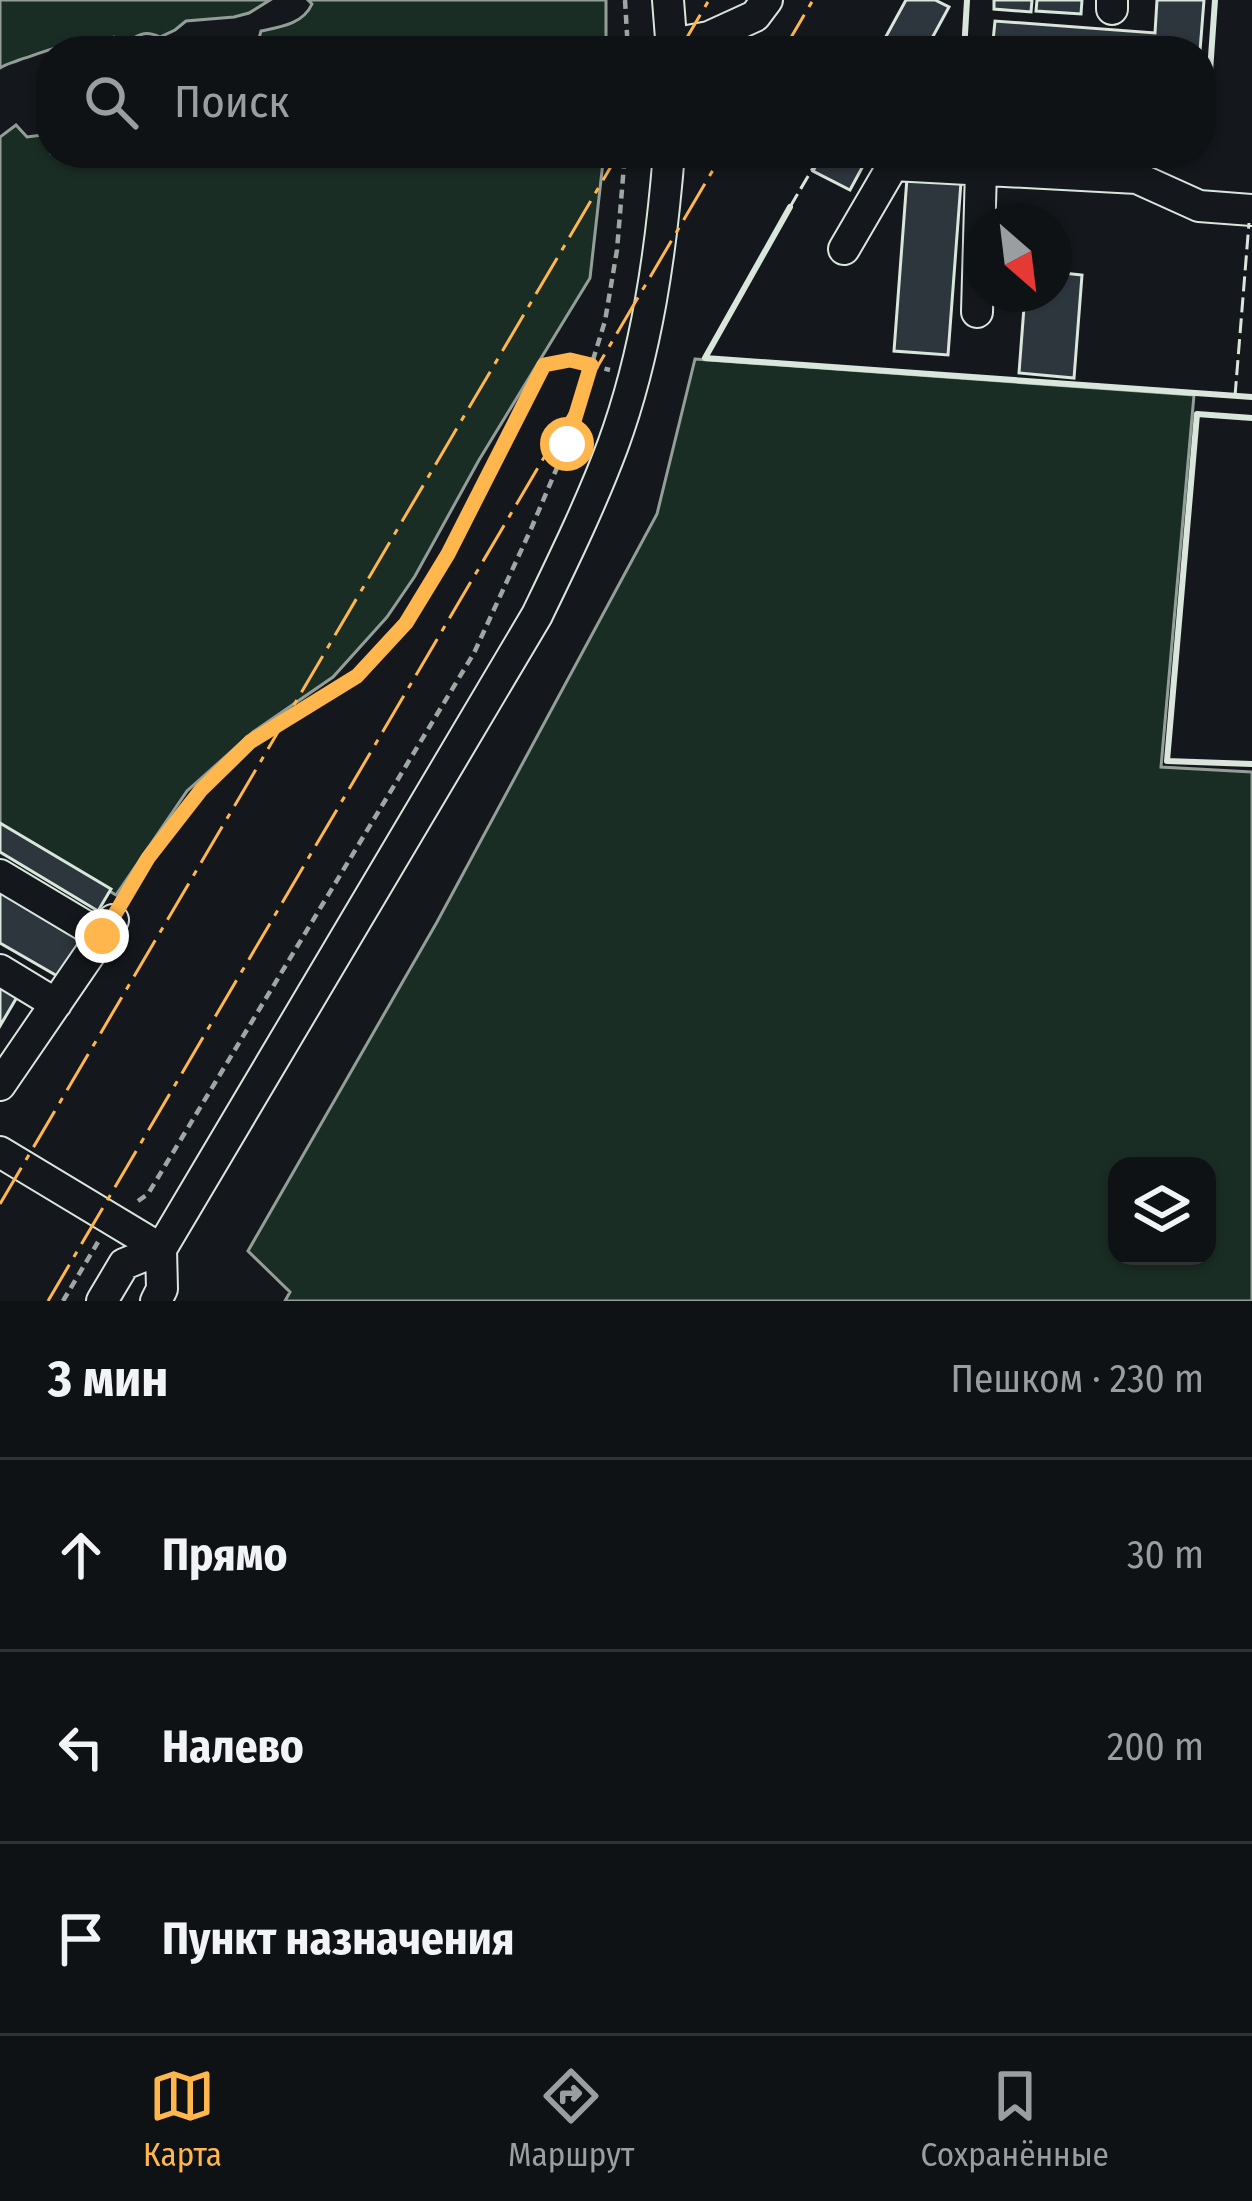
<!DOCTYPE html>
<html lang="ru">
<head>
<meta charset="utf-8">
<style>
	:root { --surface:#0f1215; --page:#181b1e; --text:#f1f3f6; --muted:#9b9ea0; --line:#2f3234; --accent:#ffb74d }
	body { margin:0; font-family:"Fira Sans Condensed",sans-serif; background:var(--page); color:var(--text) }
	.controls { position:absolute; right:36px; bottom:36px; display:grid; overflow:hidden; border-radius:24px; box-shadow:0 3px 9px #0004 }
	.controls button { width:108px; height:108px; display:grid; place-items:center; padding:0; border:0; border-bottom:3px solid var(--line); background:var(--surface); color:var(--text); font:60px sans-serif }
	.compass { position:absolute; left:964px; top:204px; width:108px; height:108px; border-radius:50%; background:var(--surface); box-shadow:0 3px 9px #0004; rotate:152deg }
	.stop { position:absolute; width:36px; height:36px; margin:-27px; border:9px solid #ffb74d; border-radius:50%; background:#fff }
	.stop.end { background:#ffb74d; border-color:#fff; box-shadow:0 3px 12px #0008 }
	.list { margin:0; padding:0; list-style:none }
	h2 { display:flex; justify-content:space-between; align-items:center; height:156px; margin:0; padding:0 48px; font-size:51px }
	h2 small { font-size:39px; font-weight:400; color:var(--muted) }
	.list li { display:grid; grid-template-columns:78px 1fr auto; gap:36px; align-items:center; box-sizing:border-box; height:192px; padding:0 48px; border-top:3px solid var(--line) }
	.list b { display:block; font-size:45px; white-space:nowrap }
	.list em { font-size:39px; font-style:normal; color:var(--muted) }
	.icon { flex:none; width:66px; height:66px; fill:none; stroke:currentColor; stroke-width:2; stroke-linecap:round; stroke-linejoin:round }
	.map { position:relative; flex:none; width:1252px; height:1301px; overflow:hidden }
	.search { position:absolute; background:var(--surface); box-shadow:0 3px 9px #0004; left:36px; right:36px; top:36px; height:132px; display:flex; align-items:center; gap:30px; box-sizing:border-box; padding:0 42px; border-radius:48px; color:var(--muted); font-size:45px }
	.sheet { height:732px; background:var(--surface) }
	nav { display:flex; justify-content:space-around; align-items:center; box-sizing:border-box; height:168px; border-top:3px solid var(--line); background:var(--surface); font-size:33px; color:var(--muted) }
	nav a { display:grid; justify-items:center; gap:6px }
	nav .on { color:var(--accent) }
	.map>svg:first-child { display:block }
	.green { fill:#1a2d24; stroke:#939e99; stroke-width:3; fill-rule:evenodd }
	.building { fill:#2c363c; stroke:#d8e6dc; stroke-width:3 }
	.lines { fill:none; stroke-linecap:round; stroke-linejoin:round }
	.minor-casing { stroke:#d8e6dc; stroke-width:34 }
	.path { stroke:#9da8a2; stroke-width:4.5; stroke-dasharray:9 6; stroke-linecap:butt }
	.minor { stroke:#14181c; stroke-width:30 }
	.fence { stroke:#d8e6dc; stroke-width:3; stroke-dasharray:15 6; stroke-linecap:butt }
	.wall { stroke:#d8e6dc; stroke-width:6 }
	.power { stroke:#ffb74d; stroke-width:3; stroke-dasharray:42 9 6 9; stroke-linecap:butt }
	.route { stroke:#ffb74d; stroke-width:15 }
</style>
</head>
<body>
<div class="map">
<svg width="1252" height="1301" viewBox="0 0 1252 1301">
	<rect width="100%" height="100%" fill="#14181c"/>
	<path class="green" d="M 0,0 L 270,0 L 249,13 L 234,17 L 186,21 L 175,30 L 160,37 C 147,31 141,33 129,41 L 114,37 L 106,41 L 100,49 C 63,40 52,50 19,60 C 12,63 6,64 0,68 Z
		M 308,0 L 606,0 L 606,51 L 262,51 L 257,45 L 261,31 C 281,27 303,24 312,4 Z
		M 16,125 L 27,137 L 51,134 L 51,153 L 604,153 L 590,278 L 479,460 L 415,576 L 387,617 L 333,677 L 253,732 L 187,791 L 116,895 L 0,825 L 0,137 Z
		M 695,359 L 1194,395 L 1161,767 L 1252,772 L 1252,1301 L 285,1301 L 290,1292 L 248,1251 L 437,922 L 657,514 ZM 1117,1166 L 1207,1166 L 1207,1256 L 1117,1256 Z"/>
	<path class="building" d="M 906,0 L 935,0 L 949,7 L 925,51 L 878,51 Z
		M 994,0 L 1032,0 L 1031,12 L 994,9 Z
		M 1037,0 L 1082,0 L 1081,14 L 1036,11 Z
		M 1157,0 L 1204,0 L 1200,51 L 992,51 L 995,21 L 1155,33 Z
		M 823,153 L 870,153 L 850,190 L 813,171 Z
		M 907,178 L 961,182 L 948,355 L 894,351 Z
		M 1054,272 L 1082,275 L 1074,378 L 1019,373 L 1025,294 L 1054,294 Z
		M 0,823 L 111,889 L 98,911 L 0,852 Z
		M 0,887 L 83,937 L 59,977 L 0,943 Z
		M 0,980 L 20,992 L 0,1026 Z"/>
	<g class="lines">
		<defs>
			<path id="minor" d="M 668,0 L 672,51
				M 1112,9 L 1112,0
				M 672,44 L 709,37 L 755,16 L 767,0
				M 844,249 L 893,165 L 1137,178 L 1199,206 L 1252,210
				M 977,312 L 981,170
				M 0,875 L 102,936
				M 0,970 L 56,1004
				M 0,1085 L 113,920
				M 0,1152 L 161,1249
				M 102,1301 L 124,1264 L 161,1249
				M 156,1301 L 162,1289 L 161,1249 L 537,615 C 564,559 591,504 613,445 C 647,352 661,252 669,153"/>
		</defs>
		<use href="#minor" class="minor-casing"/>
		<path class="path" d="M 625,0 L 628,51
			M 127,896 L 149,858 L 201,790 L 251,742 L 357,676 L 406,623 L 448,554 L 544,366 L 570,360 L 610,370
			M 138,1201 L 148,1194 L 474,653 L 531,529 L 567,444 L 605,321 L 617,250 L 625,153
			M 63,1301 L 98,1242"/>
		<use href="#minor" class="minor"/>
		<path class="fence" d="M 790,207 L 814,166 L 816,167
			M 1235,396 L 1249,223"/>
		<path class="wall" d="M 964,51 L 967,0
			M 1201,99 L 1208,100 L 1215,0
			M 790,207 L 705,358 L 1252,397
			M 1252,418 L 1197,414 L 1167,761 L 1252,764"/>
		<path class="power" d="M 679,51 L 709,0
			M 783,51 L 813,0
			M 0,1204 L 619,153
			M 48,1301 L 723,153"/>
	</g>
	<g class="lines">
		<path class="route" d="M 102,936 L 148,858 L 201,790 L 250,742 L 357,676 L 406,623 L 448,554 L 544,365 L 570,360 L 591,365 L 567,444"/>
	</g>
</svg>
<div class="controls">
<button><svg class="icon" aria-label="layers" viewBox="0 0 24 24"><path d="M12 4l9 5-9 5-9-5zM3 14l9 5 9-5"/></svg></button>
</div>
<svg class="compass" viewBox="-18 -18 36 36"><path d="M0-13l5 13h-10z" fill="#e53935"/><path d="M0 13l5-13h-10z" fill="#9b9ea0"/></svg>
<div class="stop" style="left:567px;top:444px"></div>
<div class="stop end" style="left:102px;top:936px"></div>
<div class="search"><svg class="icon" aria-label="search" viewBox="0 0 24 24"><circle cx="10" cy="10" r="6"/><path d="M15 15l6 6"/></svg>Поиск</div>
</div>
<section class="sheet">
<h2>3 мин<small>Пешком · 230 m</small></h2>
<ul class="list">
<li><svg class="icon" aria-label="ahead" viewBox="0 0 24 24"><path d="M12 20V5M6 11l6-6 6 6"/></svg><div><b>Прямо</b></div><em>30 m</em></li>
<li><svg class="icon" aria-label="left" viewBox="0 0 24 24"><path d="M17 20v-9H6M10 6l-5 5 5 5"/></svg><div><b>Налево</b></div><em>200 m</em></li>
<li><svg class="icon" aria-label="arrive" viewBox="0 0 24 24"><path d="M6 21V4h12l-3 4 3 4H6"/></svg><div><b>Пункт назначения</b></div></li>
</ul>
</section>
<nav>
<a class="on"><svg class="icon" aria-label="map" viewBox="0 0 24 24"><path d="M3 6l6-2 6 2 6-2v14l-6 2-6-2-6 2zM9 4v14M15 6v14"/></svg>Карта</a>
<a><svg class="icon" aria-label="directions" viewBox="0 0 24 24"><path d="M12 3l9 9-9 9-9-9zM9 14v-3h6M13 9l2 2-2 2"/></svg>Маршрут</a>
<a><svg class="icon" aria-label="saved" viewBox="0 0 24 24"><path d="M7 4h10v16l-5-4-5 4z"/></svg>Сохранённые</a>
</nav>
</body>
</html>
